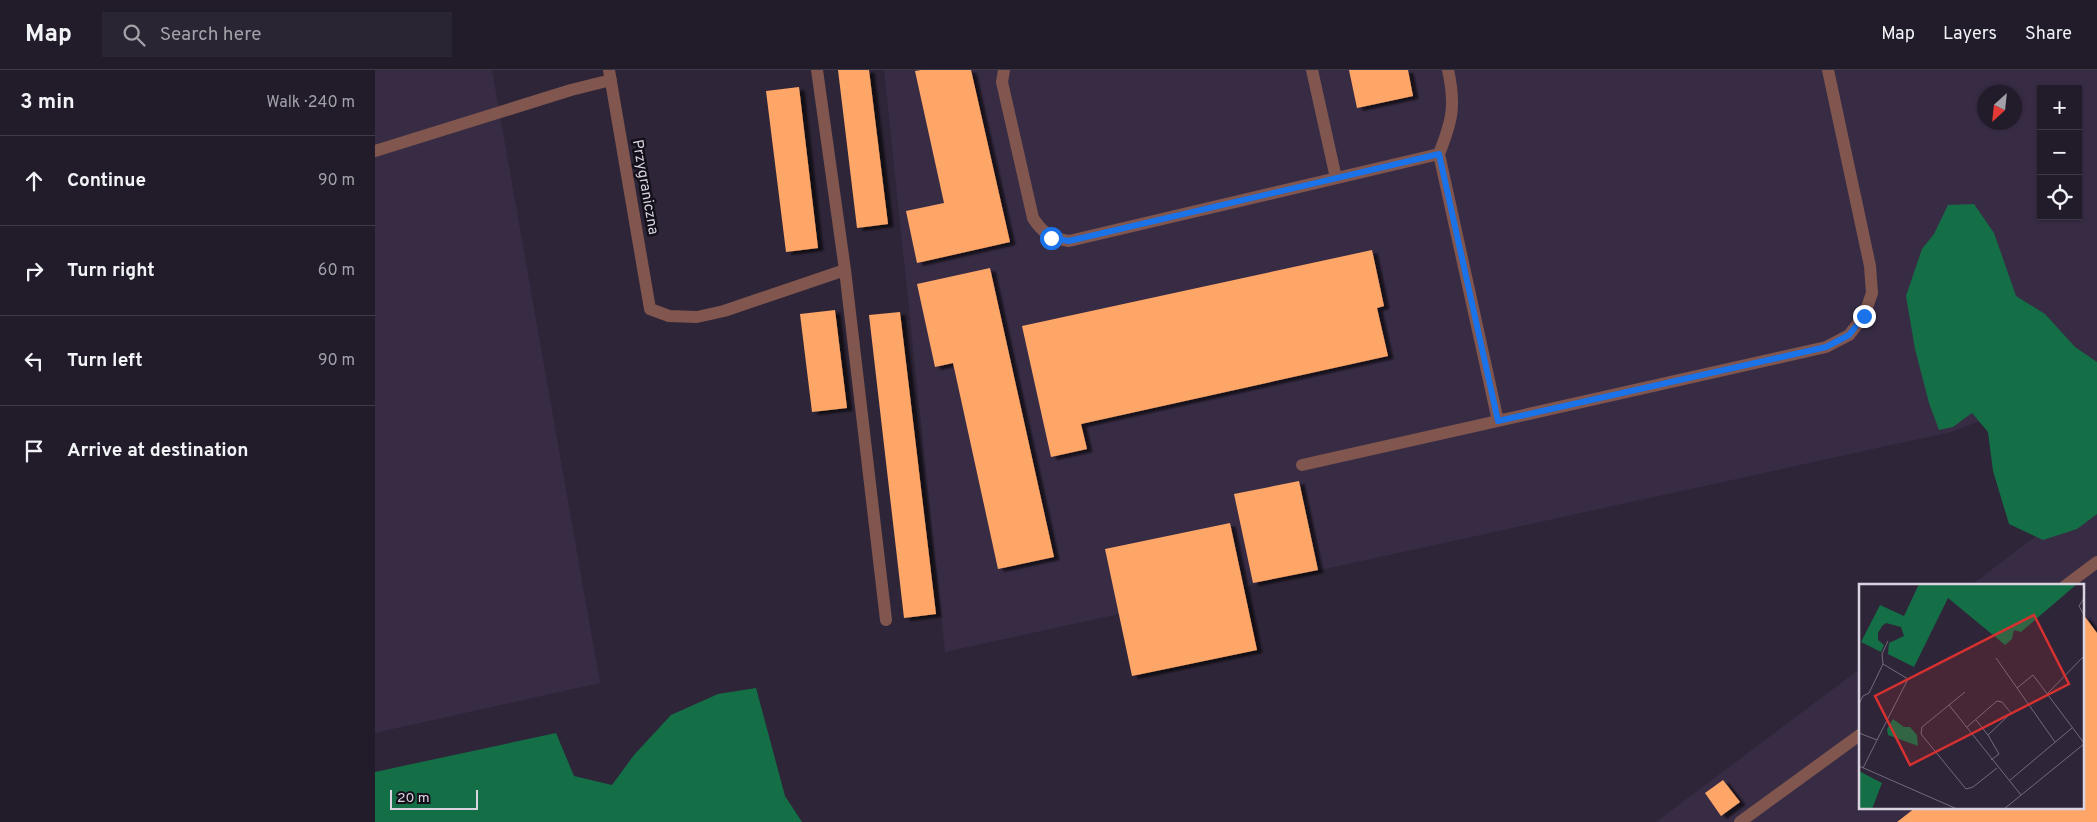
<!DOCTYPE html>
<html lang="en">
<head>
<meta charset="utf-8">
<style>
	:root { --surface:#221c2a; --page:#2a2532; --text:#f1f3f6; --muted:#a2a1a8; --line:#3f3a47 }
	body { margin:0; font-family:Overpass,sans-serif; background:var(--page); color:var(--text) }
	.controls { position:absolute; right:15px; top:15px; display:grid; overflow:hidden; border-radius:0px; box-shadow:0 1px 4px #0004 }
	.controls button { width:45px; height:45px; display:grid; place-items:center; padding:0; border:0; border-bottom:1px solid var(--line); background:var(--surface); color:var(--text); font:25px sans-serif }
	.compass { position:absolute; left:1602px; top:15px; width:45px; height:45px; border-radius:50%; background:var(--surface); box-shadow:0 1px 4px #0004; rotate:207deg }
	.scale { position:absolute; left:15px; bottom:12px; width:88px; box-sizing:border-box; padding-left:5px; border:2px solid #dad4e1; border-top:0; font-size:14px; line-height:18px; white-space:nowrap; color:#dad4e1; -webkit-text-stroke:4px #141019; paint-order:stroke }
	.stop { position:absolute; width:15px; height:15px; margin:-11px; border:4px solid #1a73e8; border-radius:50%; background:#fff }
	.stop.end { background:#1a73e8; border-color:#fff; box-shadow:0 1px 5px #0008 }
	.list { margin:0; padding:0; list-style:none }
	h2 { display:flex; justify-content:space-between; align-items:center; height:65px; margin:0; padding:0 20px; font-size:21px }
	h2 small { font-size:16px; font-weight:400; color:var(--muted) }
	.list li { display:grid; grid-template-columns:32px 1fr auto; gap:15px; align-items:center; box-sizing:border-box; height:90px; padding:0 20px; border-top:1px solid var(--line) }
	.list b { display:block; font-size:19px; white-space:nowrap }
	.list em { font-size:16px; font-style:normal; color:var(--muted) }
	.icon { flex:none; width:28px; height:28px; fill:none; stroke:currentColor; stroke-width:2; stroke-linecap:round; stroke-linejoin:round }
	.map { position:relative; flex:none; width:1722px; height:752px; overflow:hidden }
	header { display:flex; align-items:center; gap:30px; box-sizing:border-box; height:70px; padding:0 25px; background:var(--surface); border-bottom:1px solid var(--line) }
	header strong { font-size:24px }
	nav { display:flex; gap:28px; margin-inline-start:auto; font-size:18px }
	.search { width:350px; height:45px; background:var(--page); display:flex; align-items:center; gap:12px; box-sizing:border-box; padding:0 18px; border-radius:0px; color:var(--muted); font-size:19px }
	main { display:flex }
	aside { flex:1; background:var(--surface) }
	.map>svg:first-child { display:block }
	.built { fill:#382c45; fill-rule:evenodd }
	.forest { fill:#146f47 }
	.building { fill:#fda668; filter:url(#shadow) }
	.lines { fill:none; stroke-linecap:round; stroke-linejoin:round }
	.minor { stroke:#80564e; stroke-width:12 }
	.route { stroke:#1a73e8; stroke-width:6 }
	.labels { text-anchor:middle; stroke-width:5; stroke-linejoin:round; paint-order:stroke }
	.street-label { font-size:15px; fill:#dad4e1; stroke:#141019 }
	.inset-road { fill:none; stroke:#736b7c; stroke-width:1 }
	.view { fill:#d63131; fill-opacity:0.15; stroke:#d63131; stroke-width:2.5 }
	.inset-edge { fill:none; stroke:#dad4e1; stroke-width:2.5 }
</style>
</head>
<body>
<header>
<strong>Map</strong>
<div class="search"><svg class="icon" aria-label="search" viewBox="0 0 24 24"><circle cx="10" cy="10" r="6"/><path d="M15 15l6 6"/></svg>Search here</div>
<nav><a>Map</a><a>Layers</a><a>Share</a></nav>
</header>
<main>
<aside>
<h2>3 min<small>Walk · 240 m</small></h2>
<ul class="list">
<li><svg class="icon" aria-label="ahead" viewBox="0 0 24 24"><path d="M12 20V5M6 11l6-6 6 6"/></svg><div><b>Continue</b></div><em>90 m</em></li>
<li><svg class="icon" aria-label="right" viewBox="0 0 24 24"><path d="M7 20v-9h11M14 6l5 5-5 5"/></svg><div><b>Turn right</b></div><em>60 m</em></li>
<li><svg class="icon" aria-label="left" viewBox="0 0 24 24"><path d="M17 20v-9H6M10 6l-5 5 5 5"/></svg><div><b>Turn left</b></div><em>90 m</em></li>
<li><svg class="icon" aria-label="arrive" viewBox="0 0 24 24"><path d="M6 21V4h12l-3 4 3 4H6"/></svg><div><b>Arrive at destination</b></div></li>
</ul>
</aside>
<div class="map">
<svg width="1722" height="752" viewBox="0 0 1722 752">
	<defs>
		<filter id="shadow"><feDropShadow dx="5.5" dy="3" stdDeviation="1" flood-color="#0009"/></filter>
	</defs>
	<rect width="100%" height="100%" fill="#2e2538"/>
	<path class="built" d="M 0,0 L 117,0 L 225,613 L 0,663 Z
		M 509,0 L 1722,0 L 1722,307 L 1576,362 L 570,582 ZM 1666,19 L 1703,19 L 1703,146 L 1666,146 ZM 1610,22 L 1640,22 L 1640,52 L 1610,52 Z
		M 1722,420 L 1722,752 L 1281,752 L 1486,598 L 1486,738 L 1708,738 L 1708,516 L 1595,516 Z"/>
	<path class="forest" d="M 1599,134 L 1619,163 L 1641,226 L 1670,244 L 1700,277 L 1722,292 L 1722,444 L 1702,459 L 1668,470 L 1634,454 L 1618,401 L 1613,362 L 1597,343 L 1578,357 L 1564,360 L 1554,333 L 1540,279 L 1531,226 L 1547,179 L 1559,164 L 1573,135 Z
		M 381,618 L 410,726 L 427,752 L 0,752 L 0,702 L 181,663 L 199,706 L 237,715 L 259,685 L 296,645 L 343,624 Z"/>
	<path class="building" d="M 463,0 L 494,0 L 513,154 L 482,158 Z
		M 546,0 L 596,0 L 635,172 L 542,193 L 531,141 L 569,133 L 540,1 Z
		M 974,0 L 1033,0 L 1038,26 L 982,38 Z
		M 424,17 L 443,178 L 411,182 L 391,21 Z
		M 997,180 L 1009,236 L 1002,238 L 1013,286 L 706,354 L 712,379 L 676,387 L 647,256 Z
		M 615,198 L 679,487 L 623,499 L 578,293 L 560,297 L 542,214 Z
		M 460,240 L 472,338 L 437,342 L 425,244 Z
		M 525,242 L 561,544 L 529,548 L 494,245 Z
		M 924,411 L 943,500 L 878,513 L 859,424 Z
		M 855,453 L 882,580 L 757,606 L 730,479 Z
		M 1708,544 L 1722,563 L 1722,752 L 1522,752 L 1540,738 L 1708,738 Z
		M 1348,710 L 1365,732 L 1346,746 L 1330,723 Z"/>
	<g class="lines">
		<path class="minor" d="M 234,0 L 275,239 L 294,246 L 322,247 L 349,241 L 470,200
			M 442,0 L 470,200 L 511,550
			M 629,0 L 627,12 L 658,148 C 668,164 677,168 694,171 L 1064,84
			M 937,0 L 961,108
			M 1073,0 C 1081,36 1077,51 1064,84 L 1123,351
			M 0,81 L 196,20 L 236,10
			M 927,395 L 1451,277 L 1474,265 L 1489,246 L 1497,223 L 1495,196 L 1453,0
			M 1690,516 L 1722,492
			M 1365,752 L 1486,664"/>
	</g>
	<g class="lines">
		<path class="route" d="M 676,168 L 694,171 L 1064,84 L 1123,351 L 1451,277 L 1474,265 L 1489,246"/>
	</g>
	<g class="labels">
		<g class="street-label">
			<text transform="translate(271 117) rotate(80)" y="5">Przygraniczna</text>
		</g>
	</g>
	<g transform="translate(1484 514)">
		<rect width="225" height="225" fill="#2e2538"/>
		<path d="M 60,0 L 218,0 L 162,48 L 155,46 L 153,55 L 146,61 L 89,14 L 55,83 L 29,70 L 30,59 L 45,52 L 42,43 L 27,39 L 23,42 L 19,49 L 19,56 L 25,61 L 22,68 L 2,58 L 21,21 L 45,32 ZM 34,135 L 45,143 L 51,143 L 58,151 L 59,162 L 29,151 L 28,145 ZM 0,187 L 23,199 L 13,225 L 0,225 Z" fill="#146f47"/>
		<path class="inset-road" d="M 225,14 L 220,22 L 225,31M 137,74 L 196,158M 158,104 L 174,91 L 225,159M 106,108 L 63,143 L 62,150 L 107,205 L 114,203 L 138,184M 188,110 L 225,72M 0,120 L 4,112 L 10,109 L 24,80 L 23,70 L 29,57M 90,121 L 162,211M 117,136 L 129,151M 108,143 L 138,117 L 143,118 L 152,129 L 129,151 L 140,170 L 132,176M 0,149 L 18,156 L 49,95 L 24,80M 0,182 L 98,225M 4,184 L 18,156M 150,197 L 213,144M 145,225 L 225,160"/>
		<path class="view" d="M 175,31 L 210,100 L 51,181 L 16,112 Z"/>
		<rect width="225" height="225" class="inset-edge"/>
	</g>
</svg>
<div class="controls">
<button>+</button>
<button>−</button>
<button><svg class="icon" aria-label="locate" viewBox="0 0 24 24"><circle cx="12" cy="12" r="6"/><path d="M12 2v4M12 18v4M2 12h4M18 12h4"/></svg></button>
</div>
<svg class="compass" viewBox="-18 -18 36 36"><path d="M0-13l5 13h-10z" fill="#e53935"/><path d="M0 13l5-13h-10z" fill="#a2a1a8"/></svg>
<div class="scale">20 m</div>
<div class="stop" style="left:676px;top:168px"></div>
<div class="stop end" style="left:1489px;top:246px"></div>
</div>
</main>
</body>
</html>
